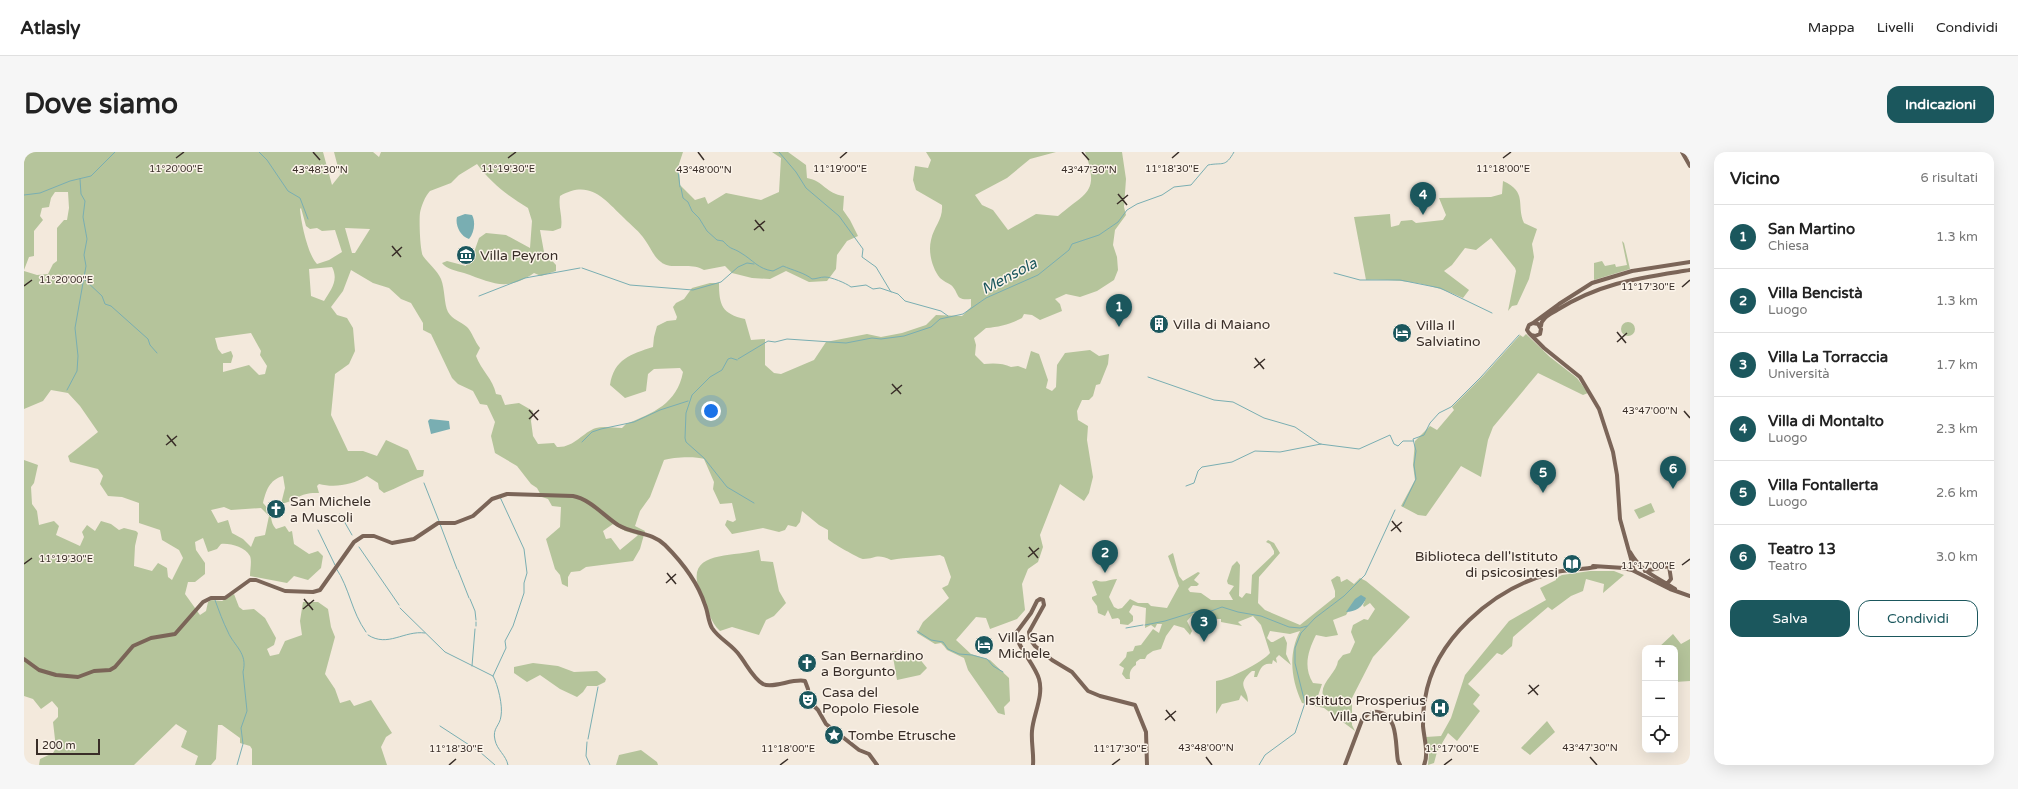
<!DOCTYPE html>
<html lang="it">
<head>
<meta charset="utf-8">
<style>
	:root { --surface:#fff; --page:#f6f6f6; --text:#222; --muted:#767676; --line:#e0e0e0; --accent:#1b575d }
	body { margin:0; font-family:"Varela Round",sans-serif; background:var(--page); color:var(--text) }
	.controls { position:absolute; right:12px; bottom:12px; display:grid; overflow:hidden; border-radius:8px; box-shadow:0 4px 16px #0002 }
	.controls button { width:36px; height:36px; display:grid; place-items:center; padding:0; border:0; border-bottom:1px solid var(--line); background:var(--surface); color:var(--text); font:20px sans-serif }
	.scale { position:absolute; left:12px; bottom:10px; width:64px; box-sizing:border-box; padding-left:4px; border:2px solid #392e28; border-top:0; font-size:11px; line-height:14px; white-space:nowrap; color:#392e28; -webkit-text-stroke:3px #fbf3e9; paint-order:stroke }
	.you { position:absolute; left:687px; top:259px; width:14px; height:14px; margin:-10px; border:3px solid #fff; border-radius:50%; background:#1a73e8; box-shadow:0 0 0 6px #1a73e833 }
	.badge { display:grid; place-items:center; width:26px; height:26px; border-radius:50%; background:var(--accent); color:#fff; font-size:13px; font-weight:700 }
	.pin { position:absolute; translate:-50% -33px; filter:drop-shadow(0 1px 2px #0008) }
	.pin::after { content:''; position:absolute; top:21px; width:14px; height:12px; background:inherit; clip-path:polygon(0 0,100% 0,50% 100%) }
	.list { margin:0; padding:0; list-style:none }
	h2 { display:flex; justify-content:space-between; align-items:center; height:52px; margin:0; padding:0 16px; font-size:17px }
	h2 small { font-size:13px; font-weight:400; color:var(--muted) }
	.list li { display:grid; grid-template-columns:26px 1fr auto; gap:12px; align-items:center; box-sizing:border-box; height:64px; padding:0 16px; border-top:1px solid var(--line) }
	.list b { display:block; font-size:15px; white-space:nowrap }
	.list p { margin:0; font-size:13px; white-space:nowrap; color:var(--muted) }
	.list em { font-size:13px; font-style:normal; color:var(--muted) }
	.actions { display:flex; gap:8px; padding:12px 16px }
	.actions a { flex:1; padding:9px 0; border:1px solid var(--accent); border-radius:12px; text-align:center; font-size:14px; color:var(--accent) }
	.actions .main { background:var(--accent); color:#fff }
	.icon { flex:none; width:22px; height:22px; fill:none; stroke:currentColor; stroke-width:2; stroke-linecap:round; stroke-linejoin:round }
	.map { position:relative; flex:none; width:1666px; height:613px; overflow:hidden; border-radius:12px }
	header { display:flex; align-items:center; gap:24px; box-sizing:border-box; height:56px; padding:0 20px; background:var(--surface); border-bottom:1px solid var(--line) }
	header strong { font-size:19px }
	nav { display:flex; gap:22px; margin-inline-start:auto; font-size:14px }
	.intro { display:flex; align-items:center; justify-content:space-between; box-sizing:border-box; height:96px; padding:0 24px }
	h1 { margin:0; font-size:28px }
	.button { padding:10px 18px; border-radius:12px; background:var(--accent); color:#fff; font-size:14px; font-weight:700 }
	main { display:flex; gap:24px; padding:0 24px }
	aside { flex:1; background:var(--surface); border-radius:12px; box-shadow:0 4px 16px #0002 }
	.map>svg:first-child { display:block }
	.green { fill:#b5c49b; fill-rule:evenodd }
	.water { fill:#79aeb2 }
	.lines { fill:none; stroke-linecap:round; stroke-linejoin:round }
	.stream { stroke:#79aeb2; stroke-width:1 }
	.major { stroke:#7b6558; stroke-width:4 }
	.ticks { fill:none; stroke:#392e28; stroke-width:1.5 }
	.labels { text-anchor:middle; stroke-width:3; stroke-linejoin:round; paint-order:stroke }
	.poi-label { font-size:14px; fill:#392e28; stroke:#fbf3e9; text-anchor:start }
	.water-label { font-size:15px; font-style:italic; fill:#1b575d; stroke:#fbf3e9 }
	.ticks-label { font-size:10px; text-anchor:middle; fill:#392e28; stroke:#fbf3e9; stroke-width:3; stroke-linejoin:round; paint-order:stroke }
</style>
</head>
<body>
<header>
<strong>Atlasly</strong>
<nav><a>Mappa</a><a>Livelli</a><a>Condividi</a></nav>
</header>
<div class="intro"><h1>Dove siamo</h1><a class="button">Indicazioni</a></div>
<main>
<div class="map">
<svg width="1666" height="613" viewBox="0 0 1666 613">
	<rect width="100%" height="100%" fill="#f3e9dc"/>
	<path class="green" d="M 0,0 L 299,0 L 308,33 L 316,23 L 310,0 L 349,0 L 355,5 L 357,0 L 659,0 L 655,12 L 656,33 L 671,48 L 681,45 L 684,52 L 702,41 L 737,48 L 755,40 L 757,6 L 748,0 L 764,0 L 782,13 L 783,26 C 800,29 802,42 820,44 L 819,58 L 826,68 L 834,84 L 823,89 L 813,103 L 812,117 L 803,129 L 785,130 L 762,119 L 746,127 L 728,126 L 708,121 L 701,114 L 680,118 C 666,109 647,119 637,110 C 629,104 627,96 621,88 C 616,80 607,73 600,66 C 580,47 566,27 536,44 C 534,56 539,64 537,76 L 529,79 L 516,78 L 520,100 L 532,113 L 532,119 L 517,124 L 510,121 C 482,140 469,131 440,121 C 433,119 422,117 418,111 L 423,109 L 442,114 L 443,105 L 448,106 L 455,86 L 462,81 L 482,83 L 506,96 L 508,69 L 504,56 C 484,44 467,31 453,12 L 435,23 L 427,31 L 406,39 C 401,44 397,55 396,61 C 395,68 396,98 399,104 C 405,112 413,118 417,127 C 421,137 420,152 424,160 C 429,168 436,169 443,175 C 448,180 451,190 456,196 L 452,204 C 457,218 469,227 472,242 L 477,243 L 481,253 L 495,251 L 509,259 L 507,269 L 509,284 L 514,292 L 530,291 L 533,295 C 550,296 559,280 572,276 C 580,274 590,276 598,276 L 602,272 C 629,261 653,252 659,220 L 656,216 L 630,217 L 624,222 L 622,239 L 601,246 L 586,233 C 590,207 607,202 629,195 L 630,185 L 633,174 L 643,169 L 652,168 L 653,165 L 649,155 L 652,151 L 660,147 L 668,136 L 686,131 L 695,131 C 695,153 698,162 721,167 L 727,188 L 741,187 L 741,213 L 750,221 L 757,222 L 790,208 L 802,190 L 843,182 L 857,185 L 878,181 L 902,173 L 912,163 L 938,164 L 947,155 L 947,147 C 930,149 936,141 927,133 C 924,131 919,129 916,126 C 908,116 904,100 907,88 C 910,74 919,68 918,53 L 892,38 L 889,28 L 891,14 L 904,16 L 907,8 L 902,0 L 1032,0 L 1006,7 L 983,26 L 951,43 L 958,53 L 969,58 L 984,78 L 1012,62 L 1034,64 C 1062,40 1076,41 1061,0 L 1098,0 L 1102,27 L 1100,55 L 1102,63 L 1091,78 L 1089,93 L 1093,105 L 1094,118 L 1090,128 L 1073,139 L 1056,145 L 1042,142 L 1031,147 L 1036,152 L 1038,159 L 1016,168 L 1008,163 L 1000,162 L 998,166 C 986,172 975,175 962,176 L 950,186 L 952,193 L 951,203 L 960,212 C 968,211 980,211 987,215 L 994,214 L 1002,217 L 1007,199 L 1015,202 L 1024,228 L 1022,236 L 1028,239 L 1032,235 L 1033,213 L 1041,201 L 1066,198 L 1075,204 L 1085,202 L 1084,212 L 1076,232 L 1072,233 L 1069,244 L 1065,248 L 1058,248 L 1053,259 L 1054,268 L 1064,274 L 1063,288 L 1069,325 L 1065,341 L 1060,349 L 1036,332 L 1016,383 L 1019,395 L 1014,410 L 1004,417 L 998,432 L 1001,458 L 993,467 L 966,477 L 962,466 L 952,465 L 932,488 L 947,502 L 966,508 L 985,526 L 986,549 L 980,555 L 981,563 L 974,561 L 944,518 L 940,506 L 923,498 L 920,494 L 917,491 L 911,492 L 893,481 L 899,470 L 925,446 L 918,436 L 924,433 L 927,425 L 920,405 L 916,403 C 899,405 883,405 867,408 C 852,401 852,407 839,407 C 836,407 806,390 804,387 L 804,378 L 795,373 L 778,359 L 776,370 L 772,375 L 764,373 L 761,378 L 755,380 L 739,376 L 708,382 L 701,373 L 703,368 L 709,370 L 712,368 L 708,351 L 696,352 L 689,337 L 690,330 L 680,307 C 672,304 648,305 640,308 L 626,345 L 616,359 L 611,374 L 621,379 L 616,397 L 609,409 L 562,415 L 556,419 L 547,420 L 544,425 L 544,435 L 538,432 L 536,423 L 531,417 L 522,387 L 536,375 L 537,355 L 528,354 L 524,347 L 518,345 L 513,336 L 507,332 L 493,314 L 471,301 L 467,284 L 471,270 L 463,253 L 456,252 L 449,239 L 434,232 L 428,226 L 407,182 L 399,178 L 399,171 L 387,151 L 377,147 L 365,136 L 349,131 L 327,118 L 319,139 L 307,155 L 313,163 L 323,166 L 329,176 L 331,199 L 325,212 L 311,222 L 307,263 L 324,299 L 339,299 L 353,304 L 362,288 L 384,298 L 393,318 L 400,318 L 399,324 C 385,329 373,336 360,341 L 355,337 L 354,331 L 343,324 C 328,333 311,336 295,332 L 293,334 L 295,341 C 275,340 274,348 257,352 L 261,336 L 259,324 C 245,328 242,339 239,351 C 251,363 244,368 252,377 L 261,374 L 265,380 L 268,379 L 270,392 L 285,402 L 294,399 L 299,404 L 297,416 L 284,428 L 270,424 L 263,431 L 226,424 C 226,418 228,409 226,404 C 221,395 206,391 197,392 L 193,397 L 184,400 L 179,386 L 171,390 L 172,398 L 181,411 L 181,422 L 171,430 L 164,430 L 161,442 L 176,463 L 182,459 L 184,450 L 187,448 L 198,449 L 210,442 L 215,455 L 219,458 L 230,457 L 241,466 L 252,486 L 250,493 L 243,497 L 246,504 L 255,502 L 261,489 L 278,483 L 276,469 L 279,450 L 294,450 L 304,457 L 307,475 L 311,485 L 301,522 L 311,537 L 316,551 L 326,548 L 330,554 L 347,548 L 368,581 L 362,585 L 357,595 L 363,613 L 228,613 L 228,597 L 226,594 L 216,591 L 216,586 L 198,573 L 194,573 L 192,607 L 187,613 L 171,613 L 174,604 L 157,595 L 163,579 L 152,572 L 110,613 L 15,613 L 16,607 L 29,601 L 32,596 L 29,570 L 34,565 L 34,556 L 28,549 L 17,557 L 9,547 L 0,544 L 0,308 L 14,313 L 10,331 L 7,335 L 8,352 L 13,359 L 15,373 L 30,369 L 35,374 L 32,383 L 56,394 L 60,385 L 58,380 L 63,373 L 71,379 L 77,369 L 87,372 L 95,378 L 100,376 L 112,379 L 114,381 L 111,394 L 110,414 L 128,419 L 134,411 L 143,416 L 144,425 L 148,428 L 159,406 L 155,398 L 138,388 L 136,378 L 115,371 L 115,351 L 98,345 L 84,344 L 76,332 L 79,324 L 74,317 L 46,310 L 44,304 L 74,280 L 56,254 L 44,241 L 27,238 L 19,249 L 0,257 L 0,119 L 13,123 L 24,122 L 29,112 L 33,109 L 33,76 L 40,68 L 43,68 L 45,56 L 44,40 L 31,40 L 27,46 L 25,55 L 18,56 L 16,64 L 19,68 L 10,79 L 10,104 L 5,105 L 0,118 ZM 277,56 L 282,74 L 286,77 L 293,76 L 298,79 L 311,78 L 318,100 L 305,108 L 293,112 C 284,103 277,71 276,57 ZM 321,76 L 346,77 L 331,101 L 328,101 ZM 308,115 C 315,128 307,138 300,149 L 287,144 L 285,117 ZM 227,181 L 237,199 L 236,203 L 243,214 L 241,222 L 235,223 L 225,213 L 199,220 L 199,211 L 207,211 L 209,204 L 207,199 L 198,202 L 194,197 L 191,186 ZM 200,355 L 207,358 L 237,356 L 245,364 L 241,383 L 231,385 L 227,395 L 219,387 L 208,381 L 204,368 L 194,371 L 187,358 ZM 589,372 L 601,379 L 614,383 L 613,384 L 596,398 L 587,386 L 582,387 L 579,379 Z
		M 1479,29 C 1504,40 1492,53 1500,71 L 1513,77 L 1508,92 L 1510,105 L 1505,127 L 1493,153 L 1488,154 L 1484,159 L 1492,119 L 1491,116 L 1467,86 L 1452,98 L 1441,96 L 1428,113 L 1420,119 L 1445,138 L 1439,146 C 1406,131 1379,127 1342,128 L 1330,65 L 1366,62 L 1367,75 L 1375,73 L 1377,69 L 1388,68 L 1392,71 L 1419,68 L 1422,63 L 1415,46 L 1467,45 L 1478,42 Z
		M 1598,89 L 1600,91 L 1606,117 L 1570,128 L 1570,111 L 1578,109 L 1581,114 L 1591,112 L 1592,115 L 1603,113 Z
		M1597 177a7 7 0 1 1 14 0a7 7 0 1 1-14 0Z
		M 1502,182 L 1526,205 L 1553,226 L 1564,241 L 1559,243 L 1514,221 L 1469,275 L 1464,288 L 1457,325 L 1437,314 L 1402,364 L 1394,363 L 1377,354 L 1391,328 L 1389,313 L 1391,289 L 1406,274 L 1413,278 L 1430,258 L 1428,255 L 1460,223 L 1496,183 L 1499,185 Z
		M 1627,351 L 1631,360 L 1615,367 L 1610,358 Z
		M 1244,388 L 1250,391 L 1256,401 L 1235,425 L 1234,451 L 1241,458 L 1276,473 L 1311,445 L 1311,439 L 1307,428 L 1313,424 L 1316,425 L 1317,430 L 1323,427 L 1330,432 L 1336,426 L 1342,429 L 1386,465 L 1349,505 L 1328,546 L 1328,573 L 1331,579 L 1300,556 L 1278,551 C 1267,527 1264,502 1276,479 L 1266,482 L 1246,479 L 1243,486 L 1247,490 L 1249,490 L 1260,484 L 1263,491 L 1262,502 L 1267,513 L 1255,503 L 1252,506 L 1253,511 L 1249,508 L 1248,512 C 1238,510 1236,518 1233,525 L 1230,525 L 1231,519 L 1228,519 C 1211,534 1224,535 1224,550 L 1217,543 L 1215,548 L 1198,552 L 1192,562 L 1192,529 C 1204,528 1239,510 1246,501 L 1237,473 L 1229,464 L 1214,470 L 1218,474 L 1197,470 L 1197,467 L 1193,467 L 1186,461 L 1170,461 L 1163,469 L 1168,479 L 1166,483 L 1160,476 L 1150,473 L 1142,484 L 1137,497 L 1129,499 L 1123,503 L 1121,507 L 1116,507 L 1112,510 L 1112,513 C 1107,516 1105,520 1106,527 L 1102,527 L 1098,522 L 1100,516 L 1095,513 L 1102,505 L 1103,500 L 1109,499 L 1111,494 L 1117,493 L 1129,477 L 1135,481 L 1138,472 L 1133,472 L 1131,476 L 1127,473 L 1121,476 L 1122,456 L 1109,453 L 1105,460 L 1109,464 L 1109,469 L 1104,473 L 1096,472 L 1096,468 L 1094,466 L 1088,467 L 1084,458 L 1081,464 L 1074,461 L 1073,454 L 1068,447 L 1068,445 L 1073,443 L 1068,430 L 1072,428 C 1080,432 1085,427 1093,427 L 1085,445 L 1090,455 L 1094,457 L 1098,456 L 1106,447 L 1114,451 L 1124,451 L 1127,454 L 1143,456 L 1155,434 L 1144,404 L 1149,401 L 1155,424 L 1159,429 L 1174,420 L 1176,421 L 1170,428 L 1175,432 L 1173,434 L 1167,434 L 1164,437 L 1166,440 L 1177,441 L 1187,448 L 1209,448 L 1205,441 L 1210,434 L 1204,432 L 1203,429 L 1208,414 L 1213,409 L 1216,413 L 1215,444 L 1218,446 L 1222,441 L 1227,442 L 1228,423 L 1250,402 L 1250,399 L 1246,392 L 1242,390 ZM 1341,449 L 1339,453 L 1340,455 L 1346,451 L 1351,457 L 1344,468 L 1340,467 L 1329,473 L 1327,480 L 1331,490 L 1326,501 L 1319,503 L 1314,509 C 1313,521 1293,533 1300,546 L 1297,548 L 1295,547 L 1294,544 L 1298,532 L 1289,531 C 1279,515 1284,499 1292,483 L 1302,485 L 1314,483 L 1309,468 L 1322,463 L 1328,453 Z
		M 735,398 L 737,409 L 749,410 L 755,439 L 762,451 L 750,464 L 742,468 L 735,483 L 708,475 L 696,479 C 686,470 684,456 678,444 C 656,397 707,406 735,398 Z
		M 1566,419 L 1590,419 L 1600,423 L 1579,441 L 1580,432 L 1562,427 L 1559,439 L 1547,444 L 1528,458 L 1524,455 L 1489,485 L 1488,494 L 1478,503 L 1473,501 L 1444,532 L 1456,543 L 1449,552 L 1456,559 L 1433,589 L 1424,581 L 1413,600 L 1410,611 L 1404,613 L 1405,602 L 1402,585 L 1417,584 L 1427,566 L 1441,523 L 1485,469 L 1522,448 L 1516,436 L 1532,428 L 1532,426 L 1538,423 Z
		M 1649,482 L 1657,492 L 1666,487 L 1666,532 L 1666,529 L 1651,530 L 1651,496 L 1634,496 Z
		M 868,499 L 887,502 L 890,500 L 903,516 L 896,523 L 873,528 Z
		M 509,511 L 534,514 L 550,520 L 573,519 L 582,527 L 581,530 L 573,534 L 563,534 L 559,540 L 553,545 L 536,537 L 516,523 L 503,530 L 490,521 L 490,515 Z
		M 1523,569 L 1531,580 L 1506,603 L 1497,596 Z
		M 617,598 L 633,610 L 634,613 L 592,613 L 595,603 Z"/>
	<path class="water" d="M 441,62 L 448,63 C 452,70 450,81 445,87 C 436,84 431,73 433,65 Z
		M 406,267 L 425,269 L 426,277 L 407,282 L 404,269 Z
		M 1337,443 L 1342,446 C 1339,455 1331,460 1322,460 L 1331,447 Z"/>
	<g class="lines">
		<path class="stream" d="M 235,0 L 243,8 L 264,39 L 276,46 L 284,67
			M 755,0 L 772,20 L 782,36 L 815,64 L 839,97 L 838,105 L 852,115 L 867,140
			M 654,19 L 656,35
			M 657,36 L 659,46 L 664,50 L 668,59 L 675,66 L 683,79 L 693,88 L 699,89 C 708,99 708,95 717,101 C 729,108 734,117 749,119 L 759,114 C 768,118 781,121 788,127 C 792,127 796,125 801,125 C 807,125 822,131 827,135 L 842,133 L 849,137 L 856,136 L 874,142 L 881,149 L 917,159 L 924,164
			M 0,43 L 16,41 L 46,29 L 67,24 L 91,0
			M 558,116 L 606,133 L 669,138 L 697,130 L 714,115 L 723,111 L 730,112
			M 1310,121 L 1336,128 L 1376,128 L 1416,136 L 1468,161
			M 60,127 L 78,144 L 81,152 L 87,154 L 124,187 L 126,193 L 133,201
			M 455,144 L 501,126 L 556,116
			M 714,207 L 744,189 L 751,190 L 763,187 L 822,191 L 848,186 L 857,187 L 880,184 L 907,175 L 916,167 L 939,162 L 962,146 L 1014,123 L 1045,98 L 1048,92 L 1075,83 L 1094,70 L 1103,58 L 1113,52 L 1138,43 L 1150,35 L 1167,33 L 1184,13 C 1199,10 1201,16 1210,0
			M 713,208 L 707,206 L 704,207 L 698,218 L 686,225 L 668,243 L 662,261 L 661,286 L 662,290 L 680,306 L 703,335 L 730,351
			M 1124,225 L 1190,248 L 1209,250 L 1240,266 L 1271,275 L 1296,292 L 1335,297 L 1366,283 L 1370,292 L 1374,294 L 1379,289 L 1389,289
			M 43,238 L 53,219 L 54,204 L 51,176 L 62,114 L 60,103 L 63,87 L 59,65 L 61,49 L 57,42 L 56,27
			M 558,290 L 568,280 L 577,277 L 610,270 L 636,258 L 664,249
			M 400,331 L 415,369
			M 1162,334 L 1170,331 L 1174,319 L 1178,315 L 1208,310 L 1231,299 L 1256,300 L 1297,292
			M 1379,354 L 1392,327 L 1390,313 L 1392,299 L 1389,287 L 1400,283 L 1406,271 L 1415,261 L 1427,255 L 1457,225 L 1495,183
			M 316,362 L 328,383
			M 416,372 L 433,417
			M 294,378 L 311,413
			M 335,395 L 375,453
			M 312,416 C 326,437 327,459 342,480
			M 434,418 L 445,446
			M 446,447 L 451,459 L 452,468
			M 191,448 C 195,459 199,470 204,480 C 210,494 224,501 219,520 L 223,559 L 217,576 L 219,592 L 213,613
			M 376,456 L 421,500 L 469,524 C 474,533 479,554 477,564 C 476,574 468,576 471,588 C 473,598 482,603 484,613
			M 1121,473 L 1141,469 L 1170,460 L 1187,459 L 1198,455 L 1214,460 L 1237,464 L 1265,475 L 1276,476 L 1283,474
			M 452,474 L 452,470
			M 1102,476 L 1119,473
			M 893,479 L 907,488 L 919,490 L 924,497 L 935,502 L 948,503 L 963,507 L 969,514 L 979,520
			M 344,483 C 364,496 380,478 401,481
			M 448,514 L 451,477
			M 469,524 L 482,496 L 481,489 L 489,474 L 500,441 L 500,431 L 503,421 L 500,397 L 476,345
			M 416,574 L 456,600 L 471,613
			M 564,587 L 574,535
			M 563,590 L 562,604 L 566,613
			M 1235,613 L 1241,603 L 1271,581 L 1281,551 L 1271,511 L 1271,496 L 1277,481 L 1291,466 L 1320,444 L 1341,423 L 1371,358"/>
		<path class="major" d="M 1658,0 L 1666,14
			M 1663,0 L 1666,4
			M 1509,171 L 1535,152 L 1568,131 L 1608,119 L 1666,110
			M 1517,174 C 1517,166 1527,162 1533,158 C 1578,130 1616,126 1666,118
			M 1507,183 L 1511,184 L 1516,182 L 1517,177 L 1514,172 L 1509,171 L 1505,173 L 1503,178 L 1505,181 L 1520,196 L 1556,225 L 1575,257 L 1589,300 L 1593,323 L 1596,367 L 1609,414 L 1609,417 L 1611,419
			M 1606,400 C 1618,421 1632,424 1651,437
			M 1569,414 L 1600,416
			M 1598,416 L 1608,418 L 1646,437 L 1666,444
			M 1621,419 L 1645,414 L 1647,427 L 1642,433
			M 0,507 L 15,518 L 32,523 L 54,525 L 70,519 L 86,518 L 91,515 L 109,494 L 127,486 L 151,482 L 179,450 L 187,446 L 201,446 L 226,428 L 232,428 L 261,439 L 289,440 L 296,438 L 330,390 L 339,384 L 350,384 L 368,391 L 390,387 L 414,371 L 431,371 L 449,364 L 468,347 L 483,342 L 549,344 C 566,347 580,364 594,373 C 609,382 628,380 641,393 C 657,409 674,431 681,453 C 684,460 684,469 688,476 C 695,487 709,493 716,504 C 723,513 729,526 739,532 C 749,537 769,526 781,529 L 784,537 L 786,550 L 794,558 L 802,572 L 835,598 L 845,602 L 853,613
			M 1009,613 C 1010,602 1007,590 1008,579 C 1009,563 1020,544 1015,527 C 1011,513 992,493 992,481 L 1007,461 L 1013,449 L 1016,447 L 1019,448 L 1020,453 L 1005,480 L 1006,487 L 1011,494 L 1028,508 L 1048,520 L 1064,539 L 1076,544 L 1111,553 L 1122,580 L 1123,613
			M 1321,613 L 1338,568 C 1342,563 1348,559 1354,560 C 1375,563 1371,594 1374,609 L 1376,613
			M 1400,613 C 1405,602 1400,586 1399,574 C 1399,565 1399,556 1401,547 C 1410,487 1469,438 1524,422 C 1541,417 1556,418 1572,415"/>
	</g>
	<path class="ticks" d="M 289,0 L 296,8M 674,0 L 680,8M 1058,0 L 1065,8M 152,6 L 160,0M 484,6 L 492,0M 816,6 L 823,0M 1148,6 L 1155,0M 1479,6 L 1487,0M 1094,42 L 1103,53M 1093,52 L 1104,43M 731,68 L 740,79M 730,78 L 741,69M 368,94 L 377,105M 368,104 L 378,95M 0,134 L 8,128M 1658,135 L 1666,128M 1593,180 L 1602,191M 1593,190 L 1603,181M 1231,206 L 1240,217M 1230,216 L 1241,207M 868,232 L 877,242M 867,242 L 878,233M 505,258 L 514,268M 1660,259 L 1666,266M 505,267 L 515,258M 143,283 L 152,294M 142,293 L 153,284M 1368,369 L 1377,380M 1367,379 L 1378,370M 1005,395 L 1014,406M 1004,405 L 1015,396M 0,412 L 8,406M 1658,413 L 1666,407M 643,421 L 652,432M 642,431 L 652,422M 280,447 L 289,458M 279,457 L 290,448M 1505,533 L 1514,543M 1504,542 L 1515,533M 1142,558 L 1151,569M 1141,568 L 1152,559M 1182,605 L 1188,613M 1566,605 L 1573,613M 425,613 L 432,607M 756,613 L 764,607M 1088,613 L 1096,607M 1420,613 L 1428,607"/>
	<defs>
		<symbol id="museum-disc" viewBox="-11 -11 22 22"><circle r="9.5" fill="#1b575d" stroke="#fbf3e9"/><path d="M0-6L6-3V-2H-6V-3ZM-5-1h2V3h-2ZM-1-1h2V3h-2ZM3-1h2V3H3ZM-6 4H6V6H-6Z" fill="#fff"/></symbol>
		<symbol id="building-disc" viewBox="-11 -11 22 22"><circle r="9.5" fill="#1b575d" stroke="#fbf3e9"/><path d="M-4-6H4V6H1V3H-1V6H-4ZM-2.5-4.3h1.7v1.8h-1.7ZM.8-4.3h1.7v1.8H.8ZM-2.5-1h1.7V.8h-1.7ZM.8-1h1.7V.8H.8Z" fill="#fff"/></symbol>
		<symbol id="hotel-disc" viewBox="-11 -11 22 22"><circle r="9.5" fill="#1b575d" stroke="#fbf3e9"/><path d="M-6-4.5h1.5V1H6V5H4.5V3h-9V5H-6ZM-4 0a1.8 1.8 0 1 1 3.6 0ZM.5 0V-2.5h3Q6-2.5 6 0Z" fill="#fff"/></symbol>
		<symbol id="church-disc" viewBox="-11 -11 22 22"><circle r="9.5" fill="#1b575d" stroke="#fbf3e9"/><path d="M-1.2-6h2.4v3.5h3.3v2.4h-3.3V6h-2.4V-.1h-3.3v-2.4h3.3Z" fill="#fff"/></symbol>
		<symbol id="library-disc" viewBox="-11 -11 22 22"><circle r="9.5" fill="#1b575d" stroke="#fbf3e9"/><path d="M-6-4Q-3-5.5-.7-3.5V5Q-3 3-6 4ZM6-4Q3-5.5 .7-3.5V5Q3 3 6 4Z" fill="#fff"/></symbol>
		<symbol id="theatre-disc" viewBox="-11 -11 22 22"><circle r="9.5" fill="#1b575d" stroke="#fbf3e9"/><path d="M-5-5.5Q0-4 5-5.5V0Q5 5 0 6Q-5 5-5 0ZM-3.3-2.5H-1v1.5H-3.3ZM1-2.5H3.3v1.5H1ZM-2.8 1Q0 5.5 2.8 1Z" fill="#fff"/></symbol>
		<symbol id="hospital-disc" viewBox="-11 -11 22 22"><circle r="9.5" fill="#1b575d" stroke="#fbf3e9"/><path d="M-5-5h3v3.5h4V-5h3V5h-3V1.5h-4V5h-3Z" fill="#fff"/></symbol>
		<symbol id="sight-disc" viewBox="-11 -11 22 22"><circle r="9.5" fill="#1b575d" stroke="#fbf3e9"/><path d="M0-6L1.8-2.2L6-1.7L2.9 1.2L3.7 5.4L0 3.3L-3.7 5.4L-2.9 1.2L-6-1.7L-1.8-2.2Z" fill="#fff"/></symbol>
	</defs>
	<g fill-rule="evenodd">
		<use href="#museum-disc" x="431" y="92" width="22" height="22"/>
		<use href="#building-disc" x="1124" y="161" width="22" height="22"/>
		<use href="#hotel-disc" x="1367" y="170" width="22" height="22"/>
		<use href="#church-disc" x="241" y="346" width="22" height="22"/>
		<use href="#library-disc" x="1537" y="401" width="22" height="22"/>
		<use href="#hotel-disc" x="949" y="482" width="22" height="22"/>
		<use href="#church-disc" x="772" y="500" width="22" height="22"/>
		<use href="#theatre-disc" x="773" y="537" width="22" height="22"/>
		<use href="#hospital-disc" x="1405" y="545" width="22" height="22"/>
		<use href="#sight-disc" x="799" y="572" width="22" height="22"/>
	</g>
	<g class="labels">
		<g class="poi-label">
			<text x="456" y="108">Villa Peyron</text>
			<text x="1149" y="177">Villa di Maiano</text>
			<text x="1392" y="178">Villa Il<tspan x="1392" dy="16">Salviatino</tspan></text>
			<text x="266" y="354">San Michele<tspan x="266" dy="16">a Muscoli</tspan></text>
			<text x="1534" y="409" text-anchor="end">Biblioteca dell'Istituto<tspan x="1534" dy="16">di psicosintesi</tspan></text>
			<text x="974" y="490">Villa San<tspan x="974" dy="16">Michele</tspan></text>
			<text x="797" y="508">San Bernardino<tspan x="797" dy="16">a Borgunto</tspan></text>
			<text x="798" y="545">Casa del<tspan x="798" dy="16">Popolo Fiesole</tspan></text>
			<text x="1402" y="553" text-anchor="end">Istituto Prosperius<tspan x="1402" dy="16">Villa Cherubini</tspan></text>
			<text x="824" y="588">Tombe Etrusche</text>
		</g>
		<g class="water-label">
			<text transform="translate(985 124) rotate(-28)" y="5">Mensola</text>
		</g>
	</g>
	<g class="ticks-label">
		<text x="152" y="20">11°20'00"E</text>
		<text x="484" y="20">11°19'30"E</text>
		<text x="816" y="20">11°19'00"E</text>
		<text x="1148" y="20">11°18'30"E</text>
		<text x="1479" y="20">11°18'00"E</text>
		<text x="1065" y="21">43°47'30"N</text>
		<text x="296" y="21">43°48'30"N</text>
		<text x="680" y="21">43°48'00"N</text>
		<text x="42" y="131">11°20'00"E</text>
		<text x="1624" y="138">11°17'30"E</text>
		<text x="1626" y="262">43°47'00"N</text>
		<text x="42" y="410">11°19'30"E</text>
		<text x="1624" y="417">11°17'00"E</text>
		<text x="1182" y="599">43°48'00"N</text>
		<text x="1566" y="599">43°47'30"N</text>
		<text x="432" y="600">11°18'30"E</text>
		<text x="764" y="600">11°18'00"E</text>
		<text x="1096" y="600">11°17'30"E</text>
		<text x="1428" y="600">11°17'00"E</text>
	</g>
</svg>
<div class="controls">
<button>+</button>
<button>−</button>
<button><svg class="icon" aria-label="locate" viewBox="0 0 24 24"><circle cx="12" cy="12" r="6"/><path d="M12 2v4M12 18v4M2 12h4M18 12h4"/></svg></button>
</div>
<div class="scale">200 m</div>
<div class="you"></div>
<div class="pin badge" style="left:1095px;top:175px">1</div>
<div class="pin badge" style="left:1081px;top:421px">2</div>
<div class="pin badge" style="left:1180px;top:490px">3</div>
<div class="pin badge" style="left:1399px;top:63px">4</div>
<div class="pin badge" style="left:1519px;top:341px">5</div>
<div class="pin badge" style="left:1649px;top:337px">6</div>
</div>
<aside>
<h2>Vicino<small>6 risultati</small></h2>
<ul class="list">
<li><span class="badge">1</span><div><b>San Martino</b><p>Chiesa</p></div><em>1.3 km</em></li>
<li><span class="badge">2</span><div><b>Villa Bencistà</b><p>Luogo</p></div><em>1.3 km</em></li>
<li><span class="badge">3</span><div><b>Villa La Torraccia</b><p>Università</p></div><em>1.7 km</em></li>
<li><span class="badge">4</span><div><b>Villa di Montalto</b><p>Luogo</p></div><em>2.3 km</em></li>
<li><span class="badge">5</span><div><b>Villa Fontallerta</b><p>Luogo</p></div><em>2.6 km</em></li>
<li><span class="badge">6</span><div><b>Teatro 13</b><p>Teatro</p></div><em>3.0 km</em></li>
</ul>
<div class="actions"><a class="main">Salva</a><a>Condividi</a></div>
</aside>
</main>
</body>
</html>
